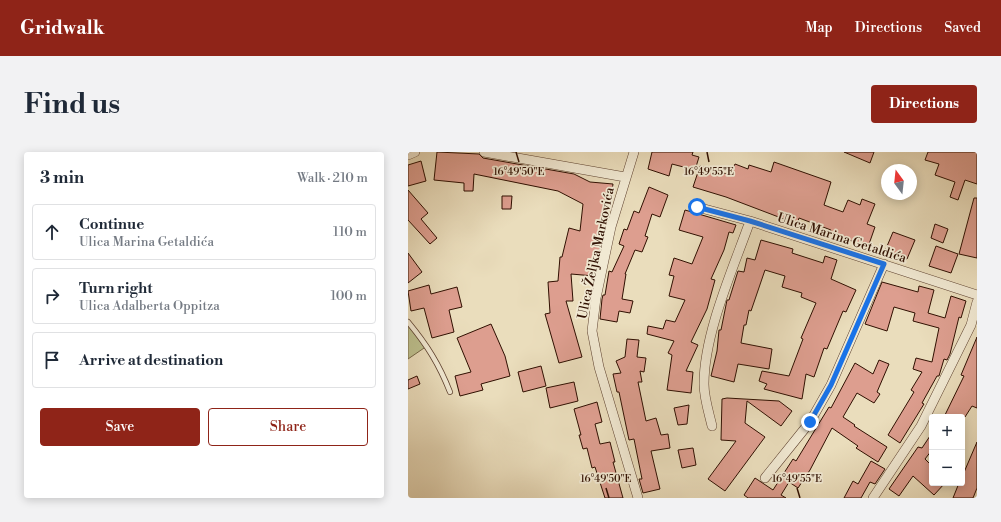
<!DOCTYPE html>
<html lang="en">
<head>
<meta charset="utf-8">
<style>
	:root { --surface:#fff; --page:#f2f2f3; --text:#1f2937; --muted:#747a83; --line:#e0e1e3; --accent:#8f2418 }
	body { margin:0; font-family:"Libre Bodoni",serif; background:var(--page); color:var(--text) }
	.controls { position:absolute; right:12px; bottom:12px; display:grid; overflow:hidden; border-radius:4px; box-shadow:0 2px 10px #0003 }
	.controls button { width:36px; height:36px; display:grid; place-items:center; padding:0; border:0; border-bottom:1px solid var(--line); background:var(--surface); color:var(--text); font:20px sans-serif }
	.compass { position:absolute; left:473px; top:12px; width:36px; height:36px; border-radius:50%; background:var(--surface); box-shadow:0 2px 10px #0003; rotate:345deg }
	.stop { position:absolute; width:12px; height:12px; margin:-9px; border:3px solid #1a73e8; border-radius:50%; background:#fff }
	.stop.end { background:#1a73e8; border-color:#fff; box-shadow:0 1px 4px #0008 }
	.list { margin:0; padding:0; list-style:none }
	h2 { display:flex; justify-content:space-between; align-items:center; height:52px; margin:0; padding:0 16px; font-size:17px }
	h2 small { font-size:13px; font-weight:400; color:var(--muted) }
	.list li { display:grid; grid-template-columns:26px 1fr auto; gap:12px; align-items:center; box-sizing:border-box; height:56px; margin:0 8px 8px; padding:0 8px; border:1px solid var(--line); border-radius:4px }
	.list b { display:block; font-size:15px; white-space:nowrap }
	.list p { margin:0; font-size:13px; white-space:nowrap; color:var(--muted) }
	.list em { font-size:13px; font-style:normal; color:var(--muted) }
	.actions { display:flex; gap:8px; padding:12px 16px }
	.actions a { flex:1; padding:9px 0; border:1px solid var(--accent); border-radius:4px; text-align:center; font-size:14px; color:var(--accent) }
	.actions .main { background:var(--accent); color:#fff }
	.icon { flex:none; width:22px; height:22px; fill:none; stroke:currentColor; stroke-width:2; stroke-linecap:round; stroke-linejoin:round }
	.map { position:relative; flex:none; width:569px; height:346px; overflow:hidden; border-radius:4px }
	header { display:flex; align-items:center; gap:24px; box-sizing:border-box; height:56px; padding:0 20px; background:var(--accent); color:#fff }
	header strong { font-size:19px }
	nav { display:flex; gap:22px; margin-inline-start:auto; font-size:14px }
	.intro { display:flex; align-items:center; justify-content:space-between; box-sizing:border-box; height:96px; padding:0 24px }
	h1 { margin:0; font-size:28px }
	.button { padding:10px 18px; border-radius:4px; background:var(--accent); color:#fff; font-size:14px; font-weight:700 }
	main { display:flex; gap:24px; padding:0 24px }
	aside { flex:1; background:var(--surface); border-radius:4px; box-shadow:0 2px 10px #0003 }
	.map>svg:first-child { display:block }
	.green { fill:#bcbf8d; stroke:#766747 }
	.building { fill:#dd9e8f; stroke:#2f0f01 }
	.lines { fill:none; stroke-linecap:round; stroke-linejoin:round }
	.service-casing { stroke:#5e4230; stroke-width:6 }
	.minor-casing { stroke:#5e4230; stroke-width:10 }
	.service { stroke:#f1e9d3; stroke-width:4.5 }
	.minor { stroke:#f1e9d3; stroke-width:9 }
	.route { stroke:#1a73e8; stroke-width:5 }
	.ticks { fill:none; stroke:#2f0f01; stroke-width:1.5 }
	.labels { text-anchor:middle; stroke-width:3.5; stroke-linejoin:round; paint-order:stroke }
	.street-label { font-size:13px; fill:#2f0f01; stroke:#f1e9d3 }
	.ticks-label { font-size:10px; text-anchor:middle; fill:#2f0f01; stroke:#f1e9d3; stroke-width:3.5; stroke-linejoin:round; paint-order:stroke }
</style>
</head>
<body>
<header>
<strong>Gridwalk</strong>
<nav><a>Map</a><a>Directions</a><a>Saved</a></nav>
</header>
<div class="intro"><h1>Find us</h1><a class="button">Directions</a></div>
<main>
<aside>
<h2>3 min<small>Walk · 210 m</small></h2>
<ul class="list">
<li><svg class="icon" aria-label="ahead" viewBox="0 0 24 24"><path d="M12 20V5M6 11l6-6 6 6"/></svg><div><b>Continue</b><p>Ulica Marina Getaldića</p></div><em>110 m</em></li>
<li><svg class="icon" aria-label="right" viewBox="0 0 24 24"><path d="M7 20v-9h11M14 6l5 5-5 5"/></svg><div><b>Turn right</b><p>Ulica Adalberta Oppitza</p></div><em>100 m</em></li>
<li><svg class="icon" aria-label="arrive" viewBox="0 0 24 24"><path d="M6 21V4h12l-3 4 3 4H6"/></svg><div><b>Arrive at destination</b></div></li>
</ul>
<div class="actions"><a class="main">Save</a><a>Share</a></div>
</aside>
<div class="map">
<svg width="569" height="346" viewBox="0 0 569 346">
	<rect width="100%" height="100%" fill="#eaddbc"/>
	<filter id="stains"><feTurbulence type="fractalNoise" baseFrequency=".005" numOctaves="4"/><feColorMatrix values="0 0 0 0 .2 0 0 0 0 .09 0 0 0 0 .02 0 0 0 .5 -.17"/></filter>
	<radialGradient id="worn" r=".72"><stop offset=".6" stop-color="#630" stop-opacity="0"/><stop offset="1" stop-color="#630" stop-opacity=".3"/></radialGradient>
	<path class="green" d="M 0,170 L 19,194 L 0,207 Z"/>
	<path class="building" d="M 29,0 L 71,2 L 75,6 L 166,22 L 182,30 L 205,32 L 202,53 L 199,52 L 196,80 L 186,124 L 163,122 L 165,149 L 158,149 L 174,205 L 151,211 L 137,162 L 142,161 L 140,130 L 150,129 L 152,105 L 154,105 L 161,76 L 172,79 L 175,52 L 150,39 L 66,22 L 65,39 L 56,39 L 56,31 L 26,28 Z
		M 244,0 L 285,0 L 284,3 L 291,5 L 287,18 L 264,12 L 261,24 L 240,17 Z
		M 436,0 L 466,0 L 462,11 Z
		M 520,0 L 569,0 L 569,32 L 557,28 L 550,48 L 542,45 L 547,30 L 527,23 L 531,12 L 517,8 Z
		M 13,9 L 18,29 L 0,34 L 0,13 Z
		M 366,10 L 423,30 L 416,53 L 435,60 L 440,48 L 452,53 L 454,47 L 467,52 L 459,72 L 467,75 L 460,95 L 422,81 L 423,78 L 391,66 L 389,72 L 318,45 L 285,35 L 292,14 L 322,23 L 327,12 L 340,17 L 341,13 L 363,20 Z
		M 241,35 L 260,43 L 252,65 L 244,62 L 237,84 L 240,85 L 234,100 L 227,98 L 217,122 L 218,122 L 214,147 L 225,149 L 222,161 L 211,159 L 209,170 L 192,167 L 194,147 L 195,143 L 197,143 L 201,119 L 204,120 L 216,94 L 211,92 L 216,77 L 219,78 L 226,59 L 231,61 Z
		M 0,38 L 20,61 L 13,67 L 29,86 L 22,92 L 0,68 Z
		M 94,44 L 104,44 L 103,57 L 94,57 Z
		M 566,46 L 569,46 L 569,106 L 551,102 Z
		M 277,58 L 328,73 L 325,81 L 321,80 L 316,98 L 303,127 L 307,128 L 299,157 L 283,190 L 290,193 L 278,219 L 285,220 L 283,241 L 259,238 L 264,203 L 260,201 L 266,189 L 239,182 L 240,174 L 255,177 L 258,168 L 267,170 L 277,148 L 261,144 L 266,124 L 261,123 L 266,106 L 284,112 L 295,85 L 271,78 Z
		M 527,72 L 540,77 L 535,91 L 523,86 Z
		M 485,80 L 507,88 L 499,107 L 477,99 Z
		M 353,88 L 385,97 L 384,101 L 415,111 L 417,104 L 429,108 L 423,127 L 448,138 L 438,160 L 435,159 L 419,197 L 416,196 L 406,225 L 398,222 L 394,247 L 356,237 L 359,232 L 351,229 L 354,219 L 381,224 L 395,187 L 393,186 L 408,151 L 393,145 L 394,141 L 374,135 L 377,124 L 357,118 L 343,159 L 341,158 L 338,173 L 336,173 L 333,191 L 364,197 L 361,217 L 330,212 L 326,230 L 303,224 L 309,199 L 311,178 L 313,178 L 319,148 L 321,148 L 330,119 L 336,120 L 339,106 L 347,108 Z
		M 528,94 L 550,102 L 543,121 L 521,114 Z
		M 0,101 L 14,120 L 0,131 Z
		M 474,130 L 510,140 L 511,134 L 526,138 L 520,161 L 537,166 L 543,144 L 558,149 L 553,166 L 551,165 L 542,202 L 539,208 L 536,207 L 531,224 L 529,224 L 514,251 L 516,252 L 492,291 L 480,283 L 506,240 L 503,238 L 514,220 L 505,217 L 508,206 L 524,210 L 531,176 L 505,169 L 507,161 L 486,155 L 479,179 L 457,172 Z
		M 21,133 L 23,142 L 49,135 L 54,155 L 41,158 L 46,180 L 24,186 L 16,156 L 3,159 L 0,139 Z
		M 83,172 L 97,204 L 102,224 L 73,232 L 75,238 L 52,244 L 47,224 L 63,220 L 49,186 Z
		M 569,185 L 569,256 L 564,254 L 557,265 L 536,265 L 556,224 L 553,223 Z
		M 219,187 L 231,188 L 229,205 L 238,206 L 236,220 L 232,219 L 234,230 L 230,230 L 238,269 L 248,266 L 253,283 L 260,282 L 262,296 L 243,299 L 252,337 L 235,341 L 231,327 L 234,327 L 226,287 L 221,288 L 211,240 L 209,240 L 205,222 L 213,221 L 208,209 L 217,205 Z
		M 471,208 L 481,212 L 469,240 L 472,242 L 466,251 L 449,241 L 435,265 L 447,273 L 446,274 L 479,295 L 470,310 L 448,296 L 450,294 L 424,276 L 402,318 L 390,336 L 381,330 L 373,343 L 378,346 L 340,346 L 336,343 L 347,326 L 365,338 L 385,307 L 388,309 L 421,255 L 423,256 L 447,211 L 465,222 Z
		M 133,214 L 138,234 L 115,240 L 110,220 Z
		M 9,224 L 12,232 L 0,237 L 0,228 Z
		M 166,230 L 170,249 L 142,256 L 138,236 Z
		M 319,246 L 371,249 L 384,259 L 373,274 L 339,249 L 337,271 L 357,285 L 317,339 L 300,327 L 328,289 L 313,288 L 314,247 Z
		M 189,250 L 194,270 L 187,272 L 192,292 L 202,290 L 207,310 L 205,310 L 215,346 L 197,346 L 187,315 L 184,316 L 179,296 L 175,297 L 171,283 L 173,283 L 166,257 Z
		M 281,253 L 279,272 L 270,273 L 266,256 Z
		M 524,281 L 524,298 L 517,307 L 524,314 L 524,331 L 537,331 L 526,343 L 505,324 L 491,344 L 481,337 L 510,295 L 514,296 Z
		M 569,290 L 569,336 L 565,346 L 545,346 L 551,331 L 554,331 L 554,325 Z
		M 285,296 L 288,313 L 274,316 L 270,298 Z
		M 463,309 L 477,317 L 467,332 L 462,330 L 453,346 L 436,346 L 445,329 L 450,332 Z"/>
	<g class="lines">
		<defs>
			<path id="service" d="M 0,170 C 19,193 31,212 42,240"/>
			<path id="minor" d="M 76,0 L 217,25
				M 226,0 L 203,75 L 188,146 L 184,179 L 191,215 L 230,346
				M 0,3 L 7,0
				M 289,55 L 342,69 L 569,143
				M 304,274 C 301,261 296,246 296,232 C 296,181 325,117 342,69
				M 357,326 L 402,270 L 423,233 L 476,112
				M 465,346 L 513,274 L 563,173 L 569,150"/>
		</defs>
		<use href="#service" class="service-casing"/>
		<use href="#minor" class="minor-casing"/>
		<use href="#service" class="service"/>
		<use href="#minor" class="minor"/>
	</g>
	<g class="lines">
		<path class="route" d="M 289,55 L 342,69 L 476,112 L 423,233 L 402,270"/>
	</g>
	<path class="ticks" d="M 108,0 L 111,10M 299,0 L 301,10M 198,336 L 201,346M 389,336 L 392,346"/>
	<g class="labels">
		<g class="street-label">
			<text transform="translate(434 85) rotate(18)" y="5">Ulica Marina Getaldića</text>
			<text transform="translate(187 101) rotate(-78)" y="5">Ulica Željka Markovića</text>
		</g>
	</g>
	<g class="ticks-label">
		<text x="111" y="23">16°49'50"E</text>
		<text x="301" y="23">16°49'55"E</text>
		<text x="198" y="330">16°49'50"E</text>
		<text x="389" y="330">16°49'55"E</text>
	</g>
	<rect width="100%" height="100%" filter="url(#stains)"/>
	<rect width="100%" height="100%" fill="url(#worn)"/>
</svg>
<div class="controls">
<button>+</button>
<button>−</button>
</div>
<svg class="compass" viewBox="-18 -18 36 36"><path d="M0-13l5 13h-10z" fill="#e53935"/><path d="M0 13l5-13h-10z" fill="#747a83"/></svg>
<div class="stop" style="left:289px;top:55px"></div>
<div class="stop end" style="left:402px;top:270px"></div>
</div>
</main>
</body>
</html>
